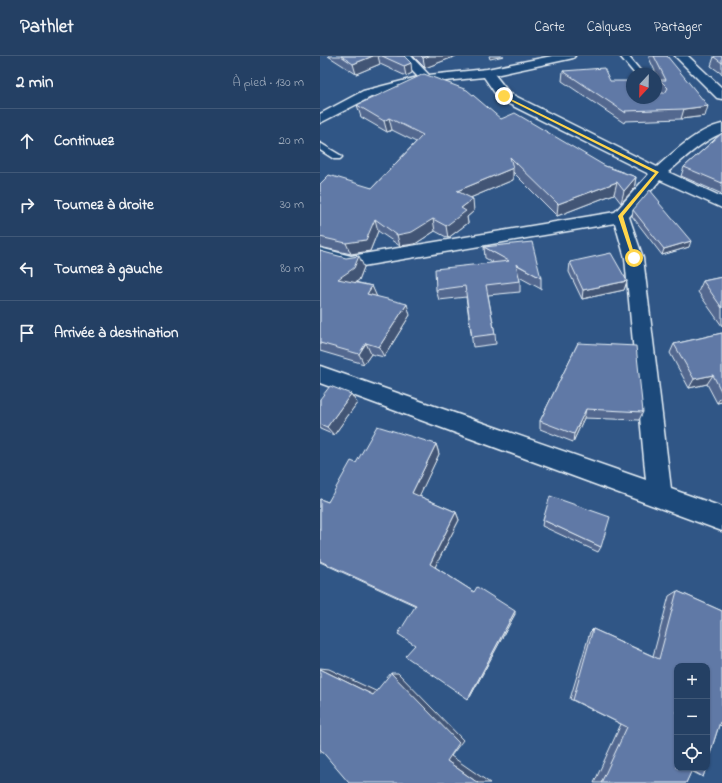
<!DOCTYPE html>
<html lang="fr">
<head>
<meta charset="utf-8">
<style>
	:root { --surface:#244064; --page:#304b6d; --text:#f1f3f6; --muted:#a3afbf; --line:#415978 }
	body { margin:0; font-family:"Indie Flower",sans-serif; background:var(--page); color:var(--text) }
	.controls { position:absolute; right:12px; bottom:12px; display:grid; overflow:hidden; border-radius:8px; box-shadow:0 1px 3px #0004 }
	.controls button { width:36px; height:36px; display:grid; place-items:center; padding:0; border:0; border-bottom:1px solid var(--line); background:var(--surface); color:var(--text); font:20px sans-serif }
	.compass { position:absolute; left:306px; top:12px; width:36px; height:36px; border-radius:50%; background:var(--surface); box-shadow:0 1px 3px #0004; rotate:202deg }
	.stop { position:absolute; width:12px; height:12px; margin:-9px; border:3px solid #ffd54a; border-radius:50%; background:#fff }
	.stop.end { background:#ffd54a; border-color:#fff; box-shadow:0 1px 4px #0008 }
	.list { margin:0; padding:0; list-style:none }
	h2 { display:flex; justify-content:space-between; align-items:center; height:52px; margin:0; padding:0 16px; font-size:17px }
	h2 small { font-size:13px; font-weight:400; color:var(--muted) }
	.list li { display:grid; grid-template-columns:26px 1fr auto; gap:12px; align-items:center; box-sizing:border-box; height:64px; padding:0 16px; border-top:1px solid var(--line) }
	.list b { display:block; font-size:15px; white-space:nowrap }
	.list em { font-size:13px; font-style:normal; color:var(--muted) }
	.icon { flex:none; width:22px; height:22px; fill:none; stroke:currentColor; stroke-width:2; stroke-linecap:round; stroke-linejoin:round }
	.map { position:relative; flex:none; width:402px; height:727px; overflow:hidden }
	header { display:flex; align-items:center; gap:24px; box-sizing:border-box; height:56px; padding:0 20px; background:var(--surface); border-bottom:1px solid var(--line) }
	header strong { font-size:19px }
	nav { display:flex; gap:22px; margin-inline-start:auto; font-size:14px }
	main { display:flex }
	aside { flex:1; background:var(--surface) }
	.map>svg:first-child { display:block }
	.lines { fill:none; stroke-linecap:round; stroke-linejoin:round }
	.lane-casing { stroke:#e8f1f8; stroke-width:3 }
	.street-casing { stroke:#e8f1f8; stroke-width:3 }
	.lane { fill:#1f4a7a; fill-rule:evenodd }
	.street { fill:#1f4a7a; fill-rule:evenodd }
	.wall { fill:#53688f; stroke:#e8f1f8 }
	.shaded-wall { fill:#435574; stroke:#e8f1f8 }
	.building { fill:#6079a6; stroke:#e8f1f8 }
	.route { fill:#ffd54a }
</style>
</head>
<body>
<header>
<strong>Pathlet</strong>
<nav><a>Carte</a><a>Calques</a><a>Partager</a></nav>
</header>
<main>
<aside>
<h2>2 min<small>À pied · 130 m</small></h2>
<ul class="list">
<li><svg class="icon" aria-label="ahead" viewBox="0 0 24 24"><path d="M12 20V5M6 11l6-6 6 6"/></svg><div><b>Continuez</b></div><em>20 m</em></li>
<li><svg class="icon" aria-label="right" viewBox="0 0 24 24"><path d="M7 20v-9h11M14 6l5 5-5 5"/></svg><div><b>Tournez à droite</b></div><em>30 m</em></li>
<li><svg class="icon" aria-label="left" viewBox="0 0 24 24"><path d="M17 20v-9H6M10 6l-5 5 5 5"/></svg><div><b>Tournez à gauche</b></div><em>80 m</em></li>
<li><svg class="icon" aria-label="arrive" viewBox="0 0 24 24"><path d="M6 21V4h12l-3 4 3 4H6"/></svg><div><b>Arrivée à destination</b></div></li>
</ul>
</aside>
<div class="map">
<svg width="402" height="727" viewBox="0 0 402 727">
	<rect width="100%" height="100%" fill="#305686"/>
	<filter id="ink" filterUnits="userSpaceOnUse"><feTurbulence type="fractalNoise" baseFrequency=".025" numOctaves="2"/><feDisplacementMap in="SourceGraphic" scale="8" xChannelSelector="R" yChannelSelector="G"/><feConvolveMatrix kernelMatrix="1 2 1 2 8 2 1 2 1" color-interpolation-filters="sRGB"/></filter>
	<g filter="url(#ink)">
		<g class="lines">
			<defs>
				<path id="lane" d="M 300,0 L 308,0 L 323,18 L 315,18 Z
					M 0,87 L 20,99 L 22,101 L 20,103 L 14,103 L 0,94 Z"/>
				<path id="street" d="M 78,0 L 91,0 L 109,19 L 167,13 L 232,0 L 255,0 L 253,2 L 249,3 L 175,19 L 189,37 L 337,111 C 356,94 377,74 402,68 L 402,77 C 382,85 365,102 348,116 L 402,141 L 402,152 L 340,124 L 309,161 L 323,202 L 351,433 L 402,451 L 402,475 L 0,327 L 0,310 L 326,424 L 305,202 L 295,167 L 31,212 L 0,204 L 0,192 L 31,200 L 295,156 L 329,118 L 179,43 L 164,21 L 106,27 L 51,41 L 0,67 L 0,58 L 43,35 L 98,21 Z
					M 355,0 L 368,0 L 402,32 L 402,43 L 397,42 Z"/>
			</defs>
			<use href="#lane" class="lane-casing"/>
			<use href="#street" class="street-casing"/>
			<use href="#lane" class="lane"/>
			<use href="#street" class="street"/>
		</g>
		<path class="wall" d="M 8,0 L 84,0 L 92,17 L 86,20 L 60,8 L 36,18 Z
			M 93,0 L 136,0 L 105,12 Z
			M 329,0 L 347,0 L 385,60 L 361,63 L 305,65 L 304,67 L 242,25 L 243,15 L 340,37 L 338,34 L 340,26 L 329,2 Z
			M 402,0 L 402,18 L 391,10 L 394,1 Z
			M 37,49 L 181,63 L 285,110 L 316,121 L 314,133 L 301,147 L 294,138 L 237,160 L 193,116 L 193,124 L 150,142 L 154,155 L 147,161 L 148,167 L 128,182 L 115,175 L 95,188 L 80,190 L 58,175 L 50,195 L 31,198 L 0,191 L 0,128 L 52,132 L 96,86 L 72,74 L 67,76 L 41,61 Z
			M 402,77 L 402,138 L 361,120 L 364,111 Z
			M 339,148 L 369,191 L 342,199 L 312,160 L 313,154 Z
			M 164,191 L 221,222 L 221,233 L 199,221 L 200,225 L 200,236 L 168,239 L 175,278 L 176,288 L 153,291 L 146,241 L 119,244 L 116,234 L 173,206 L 165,202 Z
			M 0,195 L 44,211 L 39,224 L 35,226 L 52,230 L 56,240 L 90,259 L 64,301 L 51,298 L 44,308 L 0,295 Z
			M 250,206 L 307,225 L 304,234 L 262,243 L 249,216 Z
			M 402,221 L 402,270 L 378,236 L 383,225 Z
			M 402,277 L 402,346 L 397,347 L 387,328 L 369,332 L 350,297 L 354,288 Z
			M 258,287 L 323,356 L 319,364 L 264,362 L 253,386 L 220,373 L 220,365 Z
			M 31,338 L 37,347 L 14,379 L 0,373 L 0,343 Z
			M 116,388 L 119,398 L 99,440 L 136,456 L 139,464 L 115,511 L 154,536 L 195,558 L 150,641 L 148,643 L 95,589 L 96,550 L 0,506 L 0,443 L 8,446 L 36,407 Z
			M 223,464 L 281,491 L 278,496 L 222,470 Z
			M 357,535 L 402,555 L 402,670 L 399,669 L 383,721 L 371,715 L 366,727 L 274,727 L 301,668 L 250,643 L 270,576 L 273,573 L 333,600 L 349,540 Z"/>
		<path class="shaded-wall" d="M 53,0 L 58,0 L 60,8 L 36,18 L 33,8 Z
			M 109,0 L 136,0 L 105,12 L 103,2 Z
			M 169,0 L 184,0 L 170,3 Z
			M 91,7 L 92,17 L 86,20 L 84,10 Z
			M 388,50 L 385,60 L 361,63 L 364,53 Z
			M 69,62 L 72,74 L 67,76 L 64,65 Z
			M 193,112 L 193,124 L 138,147 L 137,135 Z
			M 316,121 L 314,133 L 301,147 L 304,135 Z
			M 297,126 L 294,138 L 237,160 L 238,148 Z
			M 153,143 L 154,155 L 147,161 L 148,167 L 128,182 L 126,170 L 141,152 Z
			M 55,163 L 58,175 L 50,195 L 31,198 L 26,187 Z
			M 113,163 L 115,175 L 95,188 L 80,190 L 77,179 Z
			M 371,185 L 369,191 L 342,199 L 344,193 Z
			M 39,200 L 44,211 L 39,224 L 23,234 L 18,223 Z
			M 307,225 L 304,234 L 262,243 L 263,234 Z
			M 52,230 L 57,241 L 47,238 Z
			M 87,248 L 90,259 L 64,301 L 59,291 Z
			M 46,287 L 51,298 L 44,308 L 39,298 Z
			M 393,319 L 387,328 L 369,332 L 374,323 Z
			M 31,338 L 37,347 L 14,379 L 7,371 Z
			M 402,340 L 402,346 L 397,347 Z
			M 266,353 L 264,362 L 253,386 L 254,378 Z
			M 116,388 L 119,398 L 97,445 L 92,437 Z
			M 136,456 L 139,464 L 114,513 L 110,508 Z
			M 195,555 L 195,558 L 150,641 L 148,643 Z
			M 0,612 L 9,613 L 62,638 L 53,639 L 0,613 Z
			M 71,617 L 78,617 L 143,684 L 131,700 L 170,727 L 158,727 L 127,705 Z
			M 0,688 L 4,696 L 0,697 Z"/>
		<path class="building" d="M 21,0 L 53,0 L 33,8 Z
			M 62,0 L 84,0 L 91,7 L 84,10 Z
			M 101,0 L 109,0 L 103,2 Z
			M 334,0 L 347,0 L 388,50 L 364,53 L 305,55 L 306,57 L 243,15 L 284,12 L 290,25 L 312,25 L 312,42 L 336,42 L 336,33 L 339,37 L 345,37 L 348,32 L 340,24 L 346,24 Z
			M 394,0 L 402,0 L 402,7 L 394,1 Z
			M 104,18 L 147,34 L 181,63 L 195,57 L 285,110 L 316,121 L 304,135 L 297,126 L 238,148 L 190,101 L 193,112 L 137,135 L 153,143 L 141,152 L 146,155 L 126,170 L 113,163 L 92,176 L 77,179 L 55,163 L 46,184 L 26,187 L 0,181 L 0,128 L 9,119 L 52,132 L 103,79 L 69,62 L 64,65 L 37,49 Z
			M 336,24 L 337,24 L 336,33 Z
			M 402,77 L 402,127 L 364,111 Z
			M 330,134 L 340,146 L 339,147 L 371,185 L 344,193 L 313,154 Z
			M 212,186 L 221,222 L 196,208 L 200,225 L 166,229 L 175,278 L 152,281 L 145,230 L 116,234 L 115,213 L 189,205 L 164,191 Z
			M 0,195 L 26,202 L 39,200 L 34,212 L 18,223 L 52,230 L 47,238 L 87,248 L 59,291 L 46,287 L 39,298 L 0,287 Z
			M 291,197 L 307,225 L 263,234 L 250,206 Z
			M 402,221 L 402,252 L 383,225 Z
			M 402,277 L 402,337 L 393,319 L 374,323 L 354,288 Z
			M 258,287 L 316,290 L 323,356 L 266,353 L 254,378 L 220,365 Z
			M 10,330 L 31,338 L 7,371 L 0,368 L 0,343 Z
			M 57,370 L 116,388 L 92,437 L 136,456 L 110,508 L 154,536 L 157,531 L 195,555 L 148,643 L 85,600 L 95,589 L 78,578 L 96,549 L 0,505 L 0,443 L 8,446 L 31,405 L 36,407 Z
			M 230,440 L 290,461 L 281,491 L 223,464 Z
			M 357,535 L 402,555 L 402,667 L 400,666 L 387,707 L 387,610 L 357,610 L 357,712 L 386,712 L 383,721 L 372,714 L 366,727 L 281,727 L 307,671 L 253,644 L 273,573 L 339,603 Z
			M 0,613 L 53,639 L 71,617 L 139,687 L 127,705 L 158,727 L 29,727 L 0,693 Z"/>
	</g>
	<path class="route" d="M 183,39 L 339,116 L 303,160 L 316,204 L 312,202 L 298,160 L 335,117 L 183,41 Z"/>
</svg>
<div class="controls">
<button>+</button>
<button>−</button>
<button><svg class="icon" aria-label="locate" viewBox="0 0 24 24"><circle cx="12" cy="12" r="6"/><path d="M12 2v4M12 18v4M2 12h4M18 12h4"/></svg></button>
</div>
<svg class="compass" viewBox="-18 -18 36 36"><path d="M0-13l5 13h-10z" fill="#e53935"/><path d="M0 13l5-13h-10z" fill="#a3afbf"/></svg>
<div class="stop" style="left:314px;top:202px"></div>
<div class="stop end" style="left:184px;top:40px"></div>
</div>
</main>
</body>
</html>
